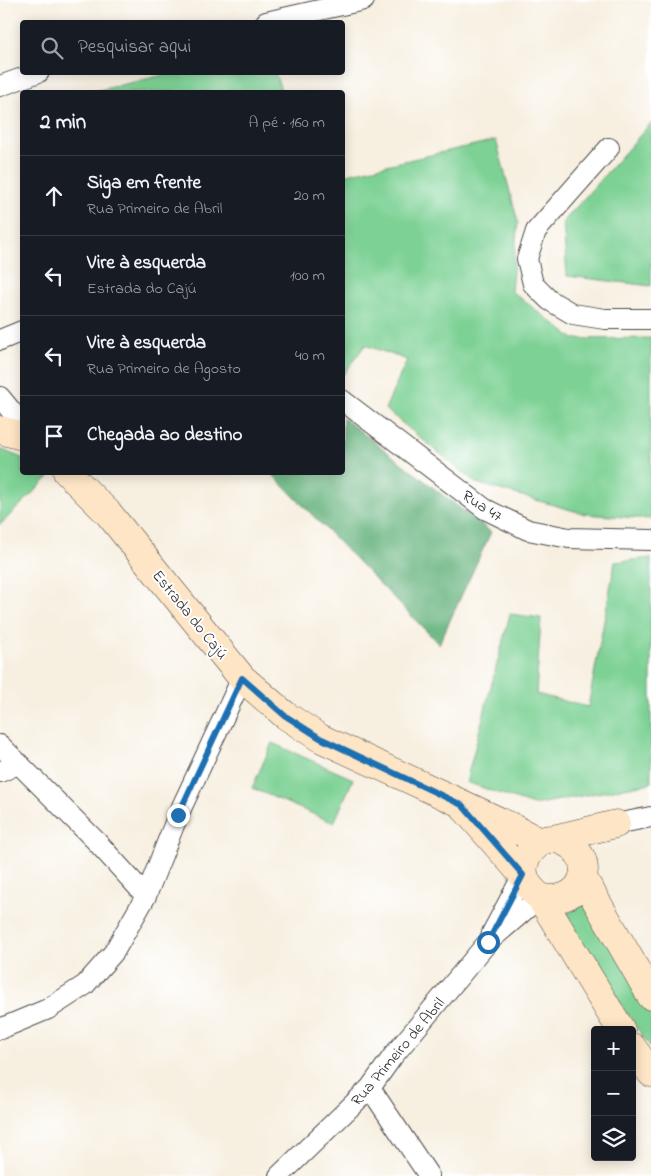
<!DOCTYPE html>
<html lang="pt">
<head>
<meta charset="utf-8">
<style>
	:root { --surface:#171b24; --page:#20242c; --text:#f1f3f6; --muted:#9ea1a6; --line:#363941 }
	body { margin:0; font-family:"Indie Flower",sans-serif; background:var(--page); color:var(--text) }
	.controls { position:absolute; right:15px; bottom:15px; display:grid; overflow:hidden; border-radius:5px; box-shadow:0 2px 12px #0003 }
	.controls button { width:45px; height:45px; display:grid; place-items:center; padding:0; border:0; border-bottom:1px solid var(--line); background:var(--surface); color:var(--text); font:25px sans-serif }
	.stop { position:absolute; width:15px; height:15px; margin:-11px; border:4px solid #1f6fb2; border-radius:50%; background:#fff }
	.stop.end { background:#1f6fb2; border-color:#fff; box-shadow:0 1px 5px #0008 }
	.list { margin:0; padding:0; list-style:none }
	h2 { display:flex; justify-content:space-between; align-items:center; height:65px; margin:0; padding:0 20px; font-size:21px }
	h2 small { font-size:16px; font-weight:400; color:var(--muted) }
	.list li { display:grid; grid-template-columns:32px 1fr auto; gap:15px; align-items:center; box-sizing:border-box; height:80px; padding:0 20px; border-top:1px solid var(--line) }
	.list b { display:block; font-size:19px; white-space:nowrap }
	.list p { margin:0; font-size:16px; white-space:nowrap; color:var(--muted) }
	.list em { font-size:16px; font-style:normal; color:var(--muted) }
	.icon { flex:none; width:28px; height:28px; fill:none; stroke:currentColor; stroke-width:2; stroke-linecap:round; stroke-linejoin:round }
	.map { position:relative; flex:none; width:651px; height:1176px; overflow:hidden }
	.search { position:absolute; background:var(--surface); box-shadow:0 2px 12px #0003; left:20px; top:20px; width:325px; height:55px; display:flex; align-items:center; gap:12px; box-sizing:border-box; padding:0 18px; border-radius:5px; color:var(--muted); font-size:19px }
	.panel { position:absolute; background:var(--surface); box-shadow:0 2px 12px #0003; left:20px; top:90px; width:325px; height:385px; border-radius:5px }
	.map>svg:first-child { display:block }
	.green { fill:#7dd194; stroke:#547e60 }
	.forest { fill:#66b37e; stroke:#486f54 }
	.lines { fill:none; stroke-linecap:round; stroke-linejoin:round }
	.minor-casing { stroke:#4a4846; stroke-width:22 }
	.secondary-casing { stroke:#4a4846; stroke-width:29 }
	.minor { stroke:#fff; stroke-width:20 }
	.secondary { stroke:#fde5c5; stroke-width:28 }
	.route { stroke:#1f6fb2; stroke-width:6 }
	.labels { text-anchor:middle; stroke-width:4; stroke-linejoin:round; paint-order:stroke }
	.street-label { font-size:16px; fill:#2b2b2b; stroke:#fff }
</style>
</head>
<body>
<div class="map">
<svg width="651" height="1176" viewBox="0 0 651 1176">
	<rect width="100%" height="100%" fill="#fff"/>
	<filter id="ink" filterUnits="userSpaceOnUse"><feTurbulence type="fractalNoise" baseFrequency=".02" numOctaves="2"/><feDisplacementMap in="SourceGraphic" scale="10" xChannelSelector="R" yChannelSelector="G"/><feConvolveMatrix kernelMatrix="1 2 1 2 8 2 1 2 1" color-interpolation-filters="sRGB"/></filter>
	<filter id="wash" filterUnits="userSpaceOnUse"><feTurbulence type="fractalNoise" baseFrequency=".0096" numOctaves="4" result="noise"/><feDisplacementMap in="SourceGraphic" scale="20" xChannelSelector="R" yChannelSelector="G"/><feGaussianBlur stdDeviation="1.12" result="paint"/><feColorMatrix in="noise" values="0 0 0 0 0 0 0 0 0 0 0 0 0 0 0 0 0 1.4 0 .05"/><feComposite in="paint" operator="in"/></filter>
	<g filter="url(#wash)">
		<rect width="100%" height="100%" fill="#f7efe0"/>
		<path class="green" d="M 176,72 L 275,73 L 282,92 L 91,92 Z
			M 651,123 L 651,286 L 567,276 L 563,222 Z
			M 496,140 L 518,222 L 511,291 L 574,339 L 651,338 L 651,519 L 585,514 L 476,483 L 385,409 L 407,360 L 365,345 L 343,375 L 343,175 Z
			M 0,449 L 22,458 L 22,472 L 53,473 L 0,525 Z
			M 651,558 L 651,783 L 533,805 L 466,782 L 510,614 L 541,618 L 536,694 L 588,707 L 615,562 Z
			M 272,743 L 353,779 L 334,823 L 252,788 Z
			M 585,904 L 651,1004 L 651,1048 L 560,917 Z"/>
		<path class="forest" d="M 343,418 L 491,532 L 439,644 L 271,473 L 342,472 Z"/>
	</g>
	<g filter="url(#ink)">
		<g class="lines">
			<defs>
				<path id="minor" d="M 266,22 L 364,0
					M 0,86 L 39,72
					M 609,148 L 536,231 L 527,259 L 533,284 L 549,300 L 573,314 L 605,319 L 651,319
					M 0,340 L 22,331
					M 0,397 L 22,424
					M 342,400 L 485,509 L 528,530 L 569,538 L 651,540
					M 0,745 L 96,841 L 146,896
					M 0,772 L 18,764
					M 616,824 L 651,817
					M 492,933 L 523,875
					M 0,1029 L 48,1009 L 85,985 L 114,952 L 146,896 L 178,815 L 242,678
					M 370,1088 L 429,1176
					M 279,1176 L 370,1088 L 393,1056 L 488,942 L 540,897"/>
				<path id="secondary" d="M 0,430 L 22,436
					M 67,472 L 109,514 L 242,678 L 285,715 L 320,738 L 512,827 L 540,842
					M 466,810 L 523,875
					M 553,839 L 616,824
					M 583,878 L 651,996
					M 540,897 C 585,909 602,854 559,840 C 552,838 543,839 538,844 C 517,862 520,881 540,897 L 621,1030
					M 632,1047 L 651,1073"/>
			</defs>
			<use href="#minor" class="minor-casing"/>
			<use href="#secondary" class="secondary-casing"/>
			<use href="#minor" class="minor"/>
			<use href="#secondary" class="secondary"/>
		</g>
	</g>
	<g class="lines" filter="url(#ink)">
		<path class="route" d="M 178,815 L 242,678 L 284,715 L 320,738 L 462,805 L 523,875 L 488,942"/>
	</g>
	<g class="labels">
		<g class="street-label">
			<text transform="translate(483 505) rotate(33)" y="6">Rua 47</text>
			<text transform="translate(191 614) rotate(51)" y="6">Estrada do Cajú</text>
			<text transform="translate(397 1051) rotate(-50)" y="6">Rua Primeiro de Abril</text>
		</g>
	</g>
</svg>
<div class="controls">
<button>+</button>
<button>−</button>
<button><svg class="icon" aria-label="layers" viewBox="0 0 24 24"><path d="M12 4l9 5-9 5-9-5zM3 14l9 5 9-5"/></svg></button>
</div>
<div class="stop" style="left:488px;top:942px"></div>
<div class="stop end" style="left:178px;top:815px"></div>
<div class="search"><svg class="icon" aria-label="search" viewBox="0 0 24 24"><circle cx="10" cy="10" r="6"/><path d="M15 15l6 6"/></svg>Pesquisar aqui</div>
<section class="panel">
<h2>2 min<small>A pé · 160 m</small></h2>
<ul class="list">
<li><svg class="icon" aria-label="ahead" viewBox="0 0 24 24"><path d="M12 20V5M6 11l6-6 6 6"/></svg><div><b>Siga em frente</b><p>Rua Primeiro de Abril</p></div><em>20 m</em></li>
<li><svg class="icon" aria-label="left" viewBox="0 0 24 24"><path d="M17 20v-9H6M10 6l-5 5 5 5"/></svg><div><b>Vire à esquerda</b><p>Estrada do Cajú</p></div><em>100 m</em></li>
<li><svg class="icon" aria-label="left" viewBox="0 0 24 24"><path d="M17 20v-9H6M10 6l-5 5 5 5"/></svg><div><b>Vire à esquerda</b><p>Rua Primeiro de Agosto</p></div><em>40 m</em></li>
<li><svg class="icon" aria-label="arrive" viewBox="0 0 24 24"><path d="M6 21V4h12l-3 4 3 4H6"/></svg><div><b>Chegada ao destino</b></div></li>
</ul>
</section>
</div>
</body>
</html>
